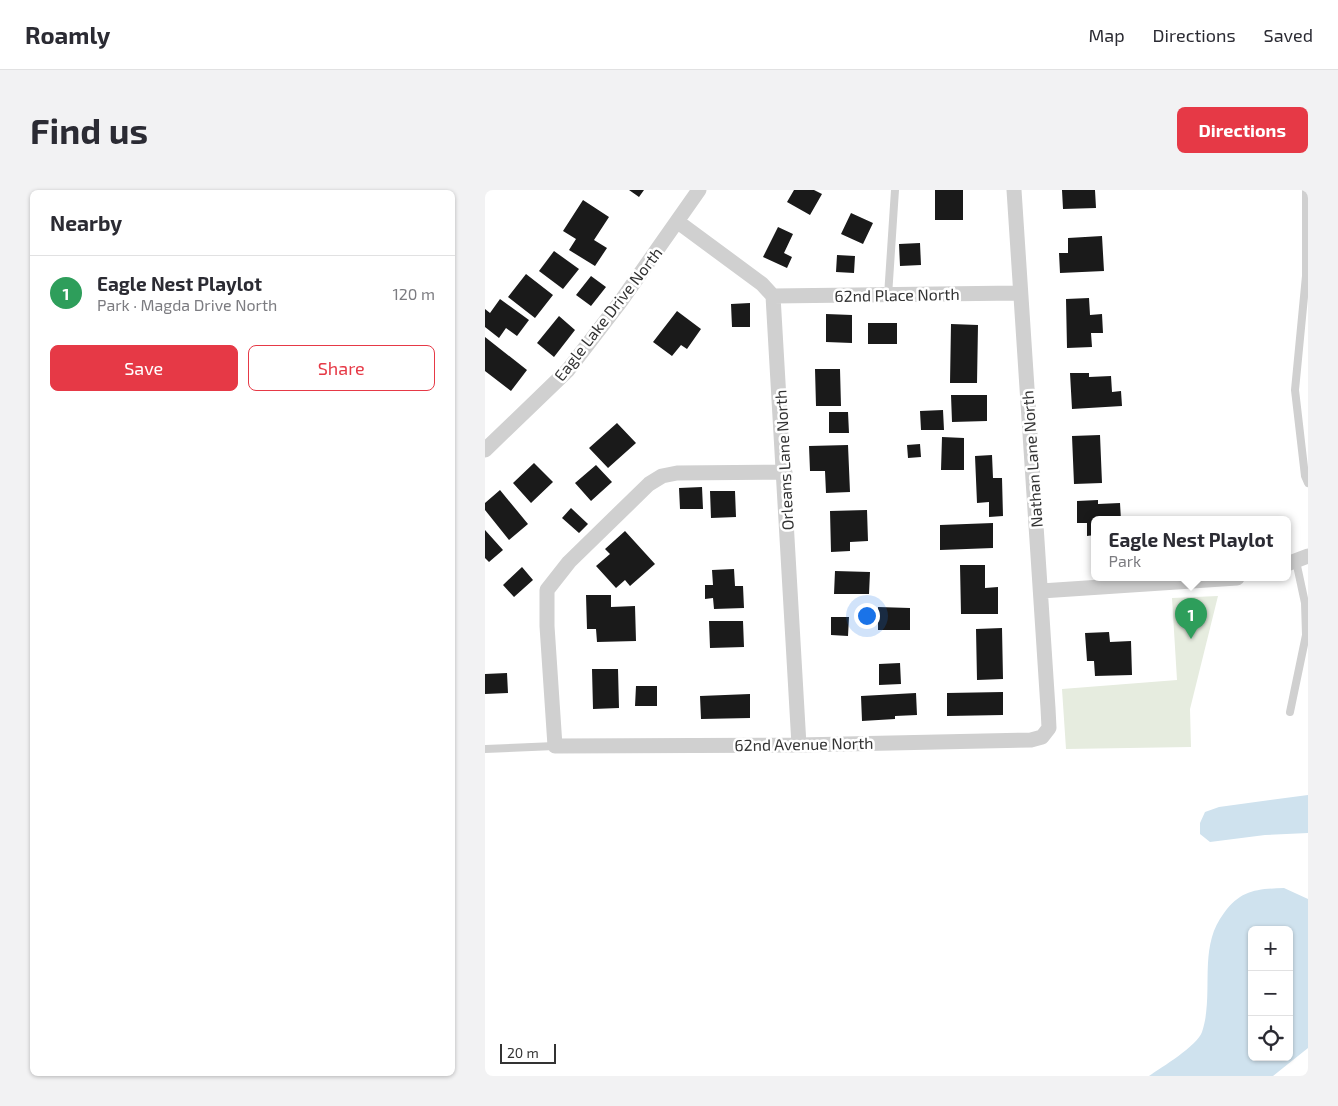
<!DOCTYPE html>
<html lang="en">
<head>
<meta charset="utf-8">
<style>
	:root { --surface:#fff; --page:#f2f2f3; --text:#2b2b33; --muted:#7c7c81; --line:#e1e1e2; --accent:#e63946 }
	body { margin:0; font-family:"Exo 2",sans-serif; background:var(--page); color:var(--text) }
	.controls { position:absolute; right:15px; bottom:15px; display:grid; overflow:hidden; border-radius:8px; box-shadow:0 1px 4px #0004 }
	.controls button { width:45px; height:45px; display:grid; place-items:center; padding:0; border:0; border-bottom:1px solid var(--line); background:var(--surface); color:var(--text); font:25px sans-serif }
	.scale { position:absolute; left:15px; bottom:12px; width:56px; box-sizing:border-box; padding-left:5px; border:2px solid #333; border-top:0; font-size:14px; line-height:18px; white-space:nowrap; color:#333; -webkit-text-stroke:4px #fff; paint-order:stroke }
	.you { position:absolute; left:381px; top:425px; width:18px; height:18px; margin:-12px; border:4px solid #fff; border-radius:50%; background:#1a73e8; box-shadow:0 0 0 8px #1a73e833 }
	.badge { display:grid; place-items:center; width:32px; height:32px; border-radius:50%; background:var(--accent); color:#fff; font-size:16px; font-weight:700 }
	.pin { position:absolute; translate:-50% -41px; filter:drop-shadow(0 1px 2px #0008) }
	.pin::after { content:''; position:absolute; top:26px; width:18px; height:15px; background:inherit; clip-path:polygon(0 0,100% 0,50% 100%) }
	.popup { position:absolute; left:606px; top:326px; width:200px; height:65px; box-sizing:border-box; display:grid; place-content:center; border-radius:8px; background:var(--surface); filter:drop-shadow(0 1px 4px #0005); font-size:16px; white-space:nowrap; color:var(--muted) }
	.popup b { font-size:19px; color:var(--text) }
	.popup::after { content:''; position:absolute; left:50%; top:100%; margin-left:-10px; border:10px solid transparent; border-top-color:var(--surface) }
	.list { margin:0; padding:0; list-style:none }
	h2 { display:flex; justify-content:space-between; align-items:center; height:65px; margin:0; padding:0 20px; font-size:21px }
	h2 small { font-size:16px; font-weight:400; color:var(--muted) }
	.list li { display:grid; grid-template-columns:32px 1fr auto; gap:15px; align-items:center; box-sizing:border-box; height:75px; padding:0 20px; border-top:1px solid var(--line) }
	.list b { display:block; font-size:19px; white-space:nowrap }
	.list p { margin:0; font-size:16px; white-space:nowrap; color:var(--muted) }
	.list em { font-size:16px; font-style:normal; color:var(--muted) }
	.actions { display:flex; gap:10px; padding:15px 20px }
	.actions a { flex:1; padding:11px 0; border:1px solid var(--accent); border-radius:8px; text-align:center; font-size:18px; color:var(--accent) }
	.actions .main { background:var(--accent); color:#fff }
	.icon { flex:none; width:28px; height:28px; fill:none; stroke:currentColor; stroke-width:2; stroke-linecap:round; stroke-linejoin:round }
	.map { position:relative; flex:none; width:823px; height:886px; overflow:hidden; border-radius:8px }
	header { display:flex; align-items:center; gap:30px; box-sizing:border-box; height:70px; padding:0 25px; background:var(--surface); border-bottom:1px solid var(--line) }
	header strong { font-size:24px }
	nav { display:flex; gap:28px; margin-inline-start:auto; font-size:18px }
	.intro { display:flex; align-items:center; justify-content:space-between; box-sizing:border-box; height:120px; padding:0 30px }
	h1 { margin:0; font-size:35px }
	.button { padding:12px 22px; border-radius:8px; background:var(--accent); color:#fff; font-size:18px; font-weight:700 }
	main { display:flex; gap:30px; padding:0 30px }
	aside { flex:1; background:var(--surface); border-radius:8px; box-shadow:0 1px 4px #0004 }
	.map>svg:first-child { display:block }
	.green { fill:#e6ecdf }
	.water { fill:#cfe2ee; fill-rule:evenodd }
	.building { fill:#1a1a1a }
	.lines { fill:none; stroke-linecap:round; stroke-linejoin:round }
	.lane { stroke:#d0d0d0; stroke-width:8 }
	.street { stroke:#d0d0d0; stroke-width:15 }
	.labels { text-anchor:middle; stroke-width:5; stroke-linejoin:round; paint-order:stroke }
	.street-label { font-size:16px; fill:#333; stroke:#fff }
</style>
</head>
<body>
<header>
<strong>Roamly</strong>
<nav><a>Map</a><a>Directions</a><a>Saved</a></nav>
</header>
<div class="intro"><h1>Find us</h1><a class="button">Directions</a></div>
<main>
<aside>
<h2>Nearby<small></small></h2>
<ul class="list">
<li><span class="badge" style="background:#2e9e5b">1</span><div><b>Eagle Nest Playlot</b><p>Park · Magda Drive North</p></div><em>120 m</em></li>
</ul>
<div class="actions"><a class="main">Save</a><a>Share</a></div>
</aside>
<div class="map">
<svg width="823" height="886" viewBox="0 0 823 886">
	<rect width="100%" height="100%" fill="#fff"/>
	<path class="green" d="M 733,406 L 705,519 L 706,557 L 581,559 L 577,499 L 692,490 L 687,408 Z"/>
	<path class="water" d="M 823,605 L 823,643 L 780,645 L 725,652 L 715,644 L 715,633 L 720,622 L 734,617 Z
		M 799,698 L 823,709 L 823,858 L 788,886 L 664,886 C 677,877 712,856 717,842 C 730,803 712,758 739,723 C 756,700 771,699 799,698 ZM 767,740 L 804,740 L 804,867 L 767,867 Z"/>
	<path class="building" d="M 144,0 L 159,0 L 154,7 Z
		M 309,0 L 329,0 L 337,4 L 325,25 L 302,12 Z
		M 450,0 L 478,0 L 478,30 L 450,30 Z
		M 577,0 L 610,0 L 611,18 L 578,19 Z
		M 98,10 L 124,27 L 109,50 L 122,58 L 110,76 L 84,60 L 91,49 L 78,41 Z
		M 366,23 L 388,33 L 378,54 L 356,44 Z
		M 293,37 L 308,44 L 299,63 L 307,67 L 302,78 L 278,67 Z
		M 617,46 L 619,81 L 575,83 L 574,63 L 583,63 L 583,48 Z
		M 435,53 L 436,75 L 415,76 L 414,54 Z
		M 69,61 L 94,79 L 78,99 L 54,81 Z
		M 352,65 L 370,66 L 369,83 L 351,82 Z
		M 41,84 L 68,105 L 50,128 L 23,107 Z
		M 106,86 L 121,97 L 106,116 L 91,105 Z
		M 604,108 L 605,125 L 617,124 L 618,143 L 606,143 L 607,157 L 582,158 L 581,109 Z
		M 15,109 L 44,130 L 32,146 L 21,138 L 14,148 L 0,137 L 0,119 L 5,123 Z
		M 265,113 L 265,137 L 247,137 L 246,114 Z
		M 192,121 L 216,139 L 202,159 L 196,155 L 187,166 L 168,152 Z
		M 341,124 L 367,125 L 367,153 L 341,152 Z
		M 74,126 L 90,140 L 69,167 L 52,153 Z
		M 383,133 L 412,133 L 412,154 L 383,154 Z
		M 466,134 L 493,135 L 492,193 L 465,193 Z
		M 0,147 L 42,180 L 26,201 L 0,181 Z
		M 330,179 L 355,179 L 356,216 L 331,216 Z
		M 585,183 L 604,183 L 604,187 L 626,186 L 627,202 L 636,201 L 637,216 L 587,219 Z
		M 466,205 L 502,205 L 502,231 L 467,232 Z
		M 458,220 L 459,240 L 436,240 L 435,221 Z
		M 344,222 L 363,222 L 364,243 L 344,243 Z
		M 132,233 L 151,253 L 123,278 L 104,258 Z
		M 615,245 L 617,293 L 589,294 L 587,246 Z
		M 457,247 L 479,248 L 479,280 L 456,280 Z
		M 435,254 L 436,267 L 423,268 L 422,255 Z
		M 363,255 L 365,302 L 341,303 L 340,281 L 325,281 L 324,256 Z
		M 507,265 L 508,288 L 517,288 L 518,326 L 504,327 L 504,312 L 492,313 L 490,266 Z
		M 49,273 L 68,292 L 46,313 L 28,293 Z
		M 111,275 L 127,292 L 106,311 L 90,293 Z
		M 217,297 L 218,319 L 195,319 L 194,298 Z
		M 15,300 L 43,334 L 24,350 L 0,320 L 0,313 Z
		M 225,301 L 250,301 L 251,327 L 226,328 Z
		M 613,310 L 613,314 L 635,313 L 636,330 L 610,330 L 610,345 L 602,346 L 602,333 L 592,333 L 592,311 Z
		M 86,318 L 103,334 L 94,343 L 77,328 Z
		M 382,320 L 383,351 L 365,352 L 365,361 L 346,362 L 345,321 Z
		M 508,333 L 508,358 L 455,360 L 455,335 Z
		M 0,340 L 18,360 L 4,372 L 0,368 Z
		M 140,341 L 170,374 L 145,396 L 140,390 L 131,398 L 111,376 L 125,364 L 120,359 Z
		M 475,375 L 500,375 L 500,398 L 513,397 L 513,424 L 476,424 Z
		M 37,377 L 48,390 L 29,407 L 18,395 Z
		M 249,379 L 250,396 L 258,396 L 259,418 L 229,419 L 228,408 L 220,409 L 220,395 L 228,395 L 227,380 Z
		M 350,381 L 385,382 L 384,404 L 349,404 Z
		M 101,405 L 126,405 L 126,417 L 150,416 L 151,451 L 112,452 L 111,439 L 102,439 Z
		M 393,417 L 425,418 L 425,440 L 393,440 Z
		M 346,427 L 364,427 L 363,446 L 346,445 Z
		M 224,431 L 258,431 L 259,457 L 225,458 Z
		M 517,438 L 518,489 L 492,490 L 491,439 Z
		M 624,442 L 625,452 L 646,451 L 647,485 L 610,486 L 609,471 L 602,471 L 600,443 Z
		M 415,473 L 416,494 L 394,495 L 394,474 Z
		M 107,479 L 133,479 L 134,518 L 108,519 Z
		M 22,483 L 23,503 L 0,504 L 0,484 Z
		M 151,496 L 172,496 L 172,516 L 150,516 Z
		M 518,502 L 518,525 L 462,526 L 462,503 Z
		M 431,503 L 432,525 L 410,526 L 410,529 L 377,531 L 376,506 Z
		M 265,504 L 265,528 L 216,529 L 215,506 Z"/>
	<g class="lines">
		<path class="lane" d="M 821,0 L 821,86 L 810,200 L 820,286 L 823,293
			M 403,106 L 410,0
			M 805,522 L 821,445 L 820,413 L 811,371
			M 0,559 L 70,556"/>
		<path class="street" d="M 193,32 L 277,94 L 288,106 L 314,555
			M 288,106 L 535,103
			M 0,260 L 83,180 L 136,111 L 214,0
			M 300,282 L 192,283 L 177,286 L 164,294 L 84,372 L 62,400 L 62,436 L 70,556 L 314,555 L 546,550 L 557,547 L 564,538 L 563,518 L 529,0
			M 802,374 L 823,366
			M 556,401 L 752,388"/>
	</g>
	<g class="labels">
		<g class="street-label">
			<text transform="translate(412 105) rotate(-1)" y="6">62nd Place North</text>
			<text transform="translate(123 124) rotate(-52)" y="6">Eagle Lake Drive North</text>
			<text transform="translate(547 269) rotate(-94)" y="6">Nathan Lane North</text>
			<text transform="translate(299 270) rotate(-93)" y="6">Orleans Lane North</text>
			<text transform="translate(319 554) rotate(-1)" y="6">62nd Avenue North</text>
		</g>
	</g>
</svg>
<div class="controls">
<button>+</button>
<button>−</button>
<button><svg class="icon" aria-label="locate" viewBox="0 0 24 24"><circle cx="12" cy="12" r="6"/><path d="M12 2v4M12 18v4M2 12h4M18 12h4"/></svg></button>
</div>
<div class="scale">20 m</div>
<div class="you"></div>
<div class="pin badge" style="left:706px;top:449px;background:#2e9e5b">1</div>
<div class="popup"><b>Eagle Nest Playlot</b>Park</div>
</div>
</main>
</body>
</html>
